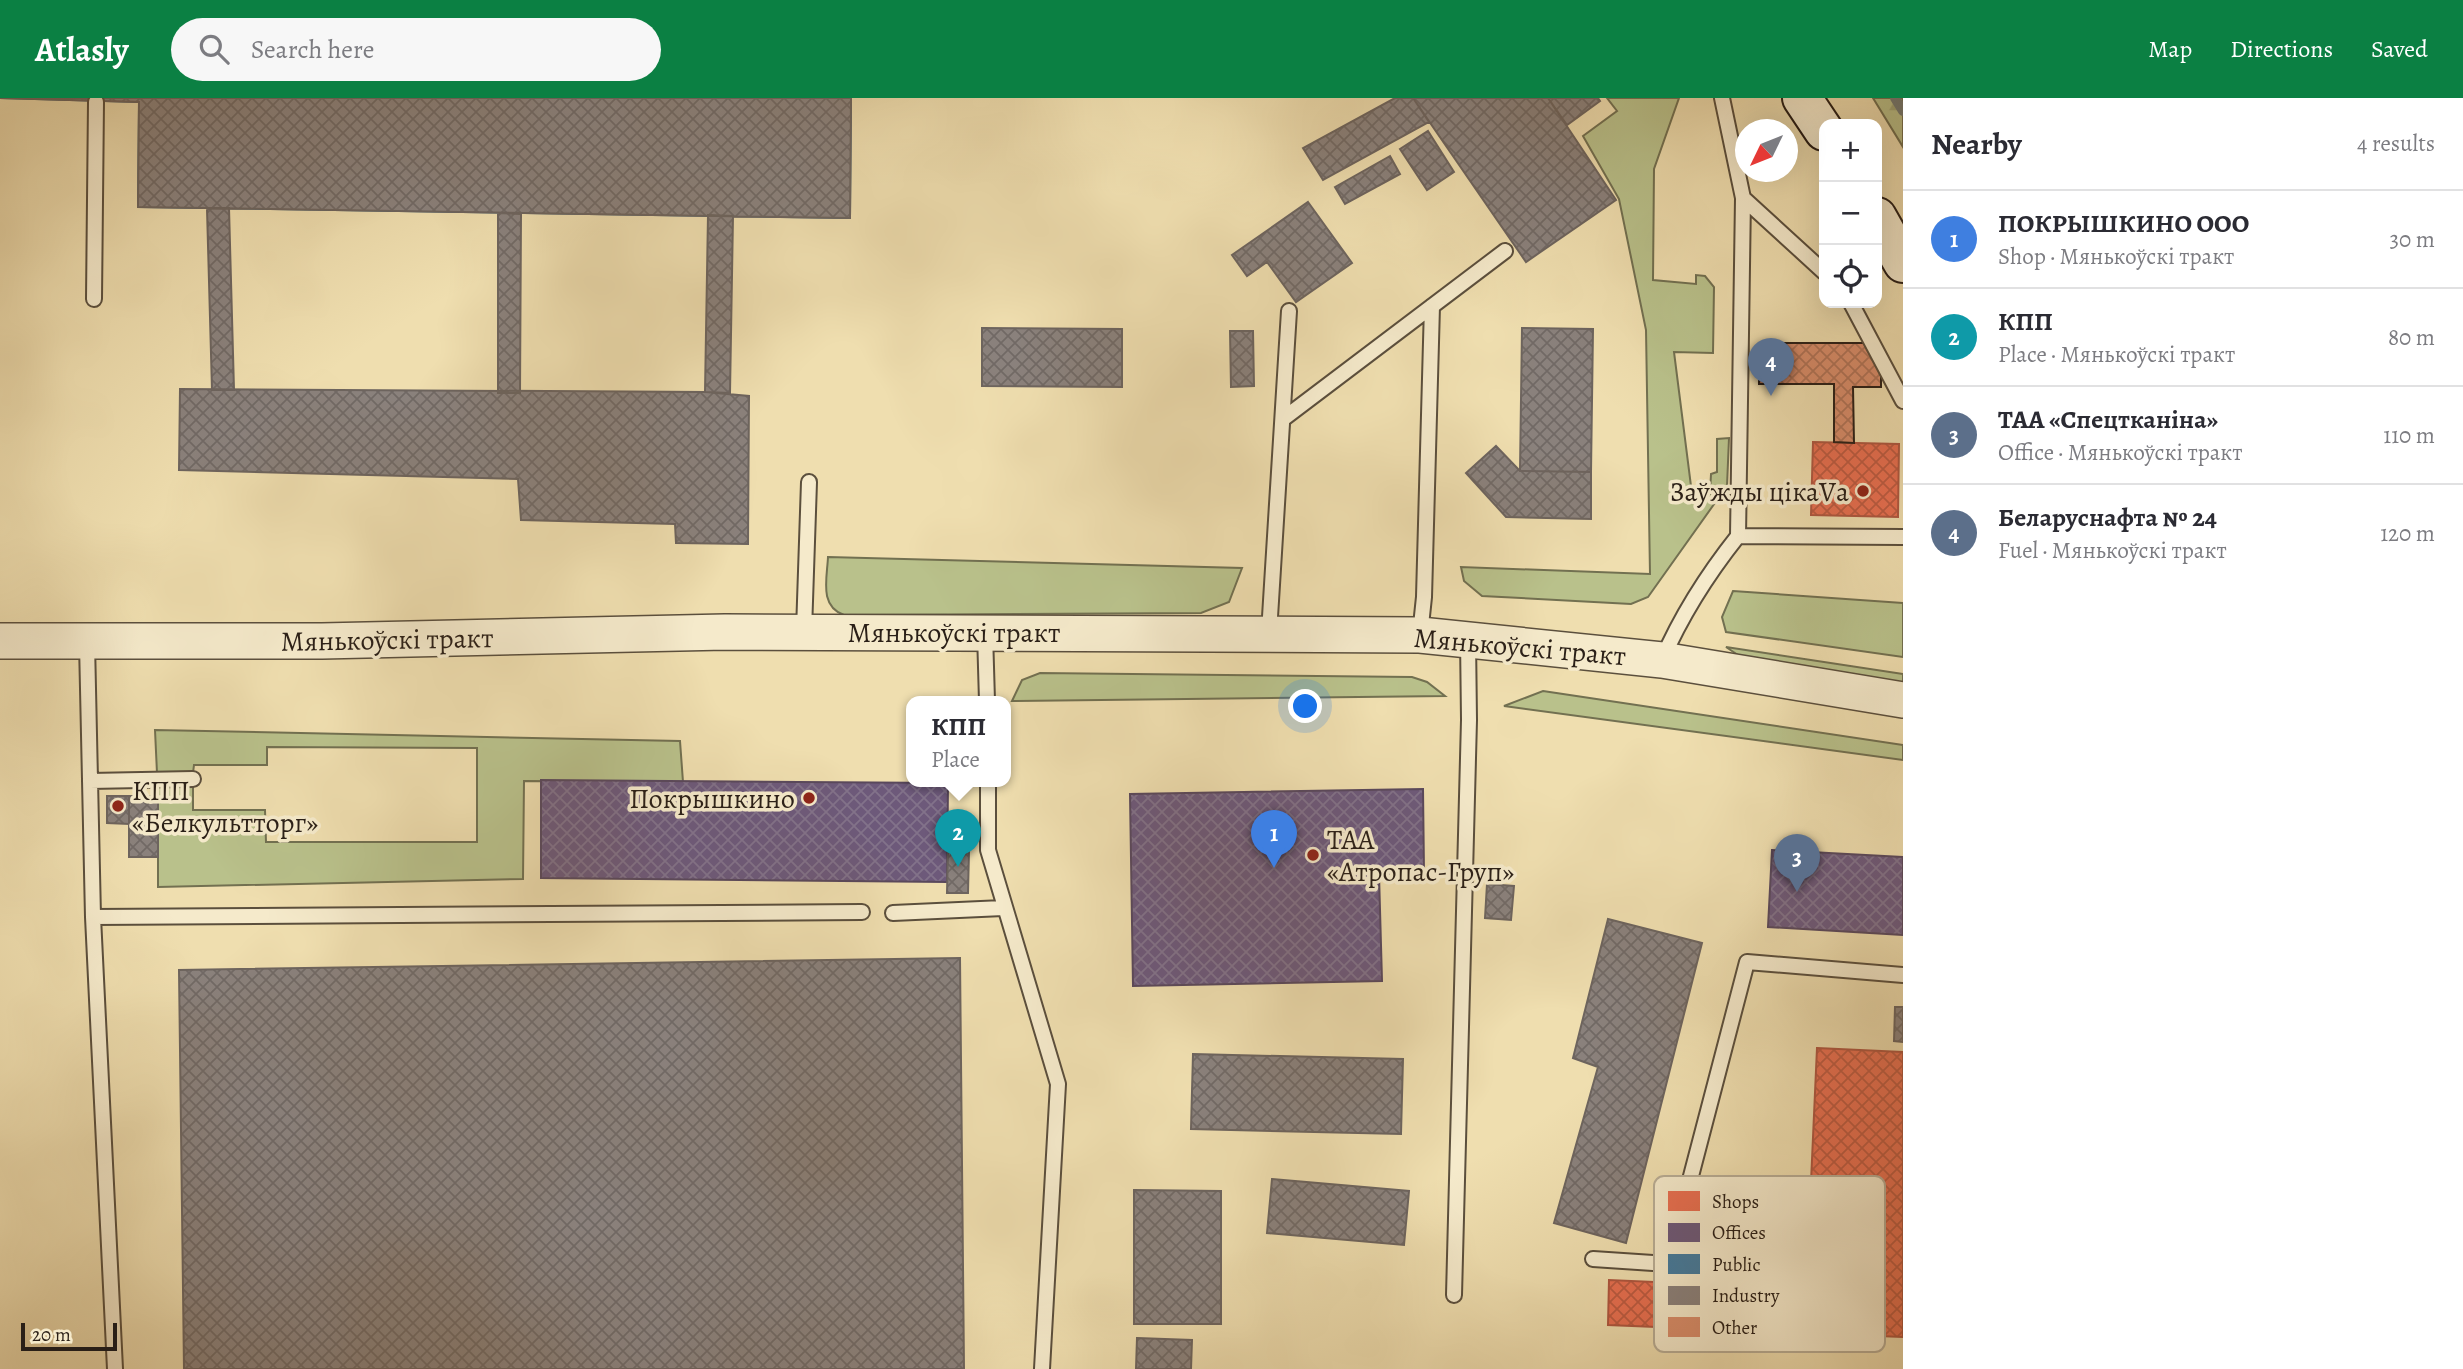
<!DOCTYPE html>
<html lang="en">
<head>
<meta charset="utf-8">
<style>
	:root { --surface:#fff; --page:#f7f7f7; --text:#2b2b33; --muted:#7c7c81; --line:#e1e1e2; --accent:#0b8043 }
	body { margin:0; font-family:Alegreya,serif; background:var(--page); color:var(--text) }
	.controls { position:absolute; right:21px; top:21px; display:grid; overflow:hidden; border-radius:14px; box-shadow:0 7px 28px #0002 }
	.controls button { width:63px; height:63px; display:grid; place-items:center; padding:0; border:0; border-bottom:2px solid var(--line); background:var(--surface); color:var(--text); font:35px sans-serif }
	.compass { position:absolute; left:1735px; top:21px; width:63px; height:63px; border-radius:50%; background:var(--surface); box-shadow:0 7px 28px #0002; rotate:227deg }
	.scale { position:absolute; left:21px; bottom:18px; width:96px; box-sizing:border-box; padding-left:7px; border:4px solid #2a1f17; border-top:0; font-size:19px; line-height:24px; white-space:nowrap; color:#2a1f17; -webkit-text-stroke:5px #f5eacb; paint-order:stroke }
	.you { position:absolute; left:1306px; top:609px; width:24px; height:24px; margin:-18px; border:5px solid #fff; border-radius:50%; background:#1a73e8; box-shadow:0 0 0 10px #1a73e833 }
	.badge { display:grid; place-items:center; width:46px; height:46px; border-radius:50%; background:var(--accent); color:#fff; font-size:23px; font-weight:700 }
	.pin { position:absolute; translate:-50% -58px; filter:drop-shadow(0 2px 4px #0008) }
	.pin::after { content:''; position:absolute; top:37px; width:24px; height:21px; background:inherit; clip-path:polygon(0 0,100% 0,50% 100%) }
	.popup { position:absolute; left:906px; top:598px; width:105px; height:91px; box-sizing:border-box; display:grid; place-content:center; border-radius:14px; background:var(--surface); filter:drop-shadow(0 2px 5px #0005); font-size:23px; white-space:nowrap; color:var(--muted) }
	.popup b { font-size:26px; color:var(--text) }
	.popup::after { content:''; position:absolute; left:50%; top:100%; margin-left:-14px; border:14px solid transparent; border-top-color:var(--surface) }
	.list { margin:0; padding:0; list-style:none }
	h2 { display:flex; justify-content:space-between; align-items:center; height:91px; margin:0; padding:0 28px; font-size:30px }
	h2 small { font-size:23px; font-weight:400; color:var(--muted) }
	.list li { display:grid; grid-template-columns:46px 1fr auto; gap:21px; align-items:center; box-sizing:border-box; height:98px; padding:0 28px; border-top:2px solid var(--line) }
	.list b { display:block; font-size:26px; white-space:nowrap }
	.list p { margin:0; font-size:23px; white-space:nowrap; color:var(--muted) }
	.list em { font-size:23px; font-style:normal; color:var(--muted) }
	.icon { flex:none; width:38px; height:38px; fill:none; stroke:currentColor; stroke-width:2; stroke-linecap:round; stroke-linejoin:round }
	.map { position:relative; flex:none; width:1903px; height:1271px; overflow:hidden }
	header { display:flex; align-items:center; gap:42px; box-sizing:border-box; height:98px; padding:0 35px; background:var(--accent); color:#fff }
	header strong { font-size:33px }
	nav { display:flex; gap:38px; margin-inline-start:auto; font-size:24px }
	.search { width:490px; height:63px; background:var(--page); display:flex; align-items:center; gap:18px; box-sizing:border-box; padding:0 24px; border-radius:38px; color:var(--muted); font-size:26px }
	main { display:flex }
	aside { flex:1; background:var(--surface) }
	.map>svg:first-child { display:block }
	.green { fill:#b9c18b; stroke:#727051; stroke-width:2 }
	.forest { fill:url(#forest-firs); stroke:#727051; stroke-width:2 }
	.shops { fill:url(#shops-cross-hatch); stroke:#ae5740; stroke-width:2 }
	.offices { fill:url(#offices-cross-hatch); stroke:#59485c; stroke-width:2 }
	.public { fill:url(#public-cross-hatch); stroke:#3d5f75; stroke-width:2 }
	.industry { fill:url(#industry-cross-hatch); stroke:#6d645e; stroke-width:2 }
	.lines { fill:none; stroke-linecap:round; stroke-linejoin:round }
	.stream { stroke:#717b77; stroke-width:10 }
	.building { fill:url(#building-cross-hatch); stroke:#2a1f17; stroke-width:2 }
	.service-casing { stroke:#5b4f3d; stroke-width:18 }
	.tertiary-casing { stroke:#5b4f3d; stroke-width:38 }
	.secondary-casing { stroke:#2a1f17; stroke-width:42 }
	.service { stroke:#f5eacb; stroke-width:14 }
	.tertiary { stroke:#f5eacb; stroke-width:35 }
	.secondary { stroke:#f5eacb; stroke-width:38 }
	.poi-dot { fill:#8f2418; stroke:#f5eacb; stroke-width:2.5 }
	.labels { text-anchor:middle; stroke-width:7; stroke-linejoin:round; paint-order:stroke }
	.poi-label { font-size:28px; fill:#2a1f17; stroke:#f5eacb; text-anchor:end }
	.street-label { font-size:28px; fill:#2a1f17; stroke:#f5eacb }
	.key { fill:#f5eacb; stroke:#b8ad95; stroke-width:2 }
	.key-label { font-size:19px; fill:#2a1f17 }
</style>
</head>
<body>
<header>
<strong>Atlasly</strong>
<div class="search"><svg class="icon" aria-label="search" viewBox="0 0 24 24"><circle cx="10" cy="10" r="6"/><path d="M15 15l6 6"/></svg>Search here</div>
<nav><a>Map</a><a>Directions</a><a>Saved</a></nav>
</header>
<main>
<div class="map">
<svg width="1903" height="1271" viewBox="0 0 1903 1271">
	<defs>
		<pattern id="forest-firs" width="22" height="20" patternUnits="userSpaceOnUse" patternTransform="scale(1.75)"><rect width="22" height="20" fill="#b9c18b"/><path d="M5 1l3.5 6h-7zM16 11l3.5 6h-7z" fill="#9fa577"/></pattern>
		<pattern id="shops-cross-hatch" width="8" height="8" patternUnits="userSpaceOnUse" patternTransform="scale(1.75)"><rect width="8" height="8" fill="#e76f51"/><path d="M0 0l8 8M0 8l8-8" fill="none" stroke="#bb5b42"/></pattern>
		<pattern id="offices-cross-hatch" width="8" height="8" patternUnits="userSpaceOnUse" patternTransform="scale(1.75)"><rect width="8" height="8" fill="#6d597a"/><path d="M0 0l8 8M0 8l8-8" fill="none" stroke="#82728a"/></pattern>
		<pattern id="public-cross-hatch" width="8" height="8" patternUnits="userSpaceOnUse" patternTransform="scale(1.75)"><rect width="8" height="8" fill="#457b9d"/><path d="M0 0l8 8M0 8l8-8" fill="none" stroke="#3a647f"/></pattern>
		<pattern id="industry-cross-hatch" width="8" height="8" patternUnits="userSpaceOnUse" patternTransform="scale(1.75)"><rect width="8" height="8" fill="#8a817c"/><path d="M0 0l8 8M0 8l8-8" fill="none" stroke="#716965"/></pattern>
		<pattern id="building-cross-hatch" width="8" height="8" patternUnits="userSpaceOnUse" patternTransform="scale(1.75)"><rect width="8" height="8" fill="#d88d6b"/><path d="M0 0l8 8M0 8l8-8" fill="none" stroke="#af7357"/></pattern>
	</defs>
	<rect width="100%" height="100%" fill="#efdeaf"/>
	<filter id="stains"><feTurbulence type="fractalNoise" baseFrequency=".00286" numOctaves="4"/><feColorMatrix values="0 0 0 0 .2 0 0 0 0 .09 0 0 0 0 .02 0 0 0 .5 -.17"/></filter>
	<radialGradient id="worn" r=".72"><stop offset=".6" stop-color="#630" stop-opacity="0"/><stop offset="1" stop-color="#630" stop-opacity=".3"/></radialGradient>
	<path class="green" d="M 1607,0 L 1679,0 L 1654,71 L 1653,182 L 1696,186 L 1696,177 L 1705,178 L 1714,189 L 1713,255 L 1674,254 L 1692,396 L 1710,396 L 1711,376 L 1717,374 L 1717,341 L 1729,340 L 1727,388 L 1648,499 L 1631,506 L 1482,498 L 1464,483 L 1461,469 L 1650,476 L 1646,232 L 1619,101 L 1583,38 L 1617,13 Z
		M 828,459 L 1242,470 L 1229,504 L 1201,515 L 844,517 C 819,508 827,481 828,459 Z
		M 1733,493 L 1903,505 L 1903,559 L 1726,534 L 1722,519 Z
		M 1726,549 L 1903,576 L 1903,585 L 1744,561 Z
		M 1040,575 L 1412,579 L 1427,584 L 1445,598 L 1012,603 L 1022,582 Z
		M 1543,593 L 1903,647 L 1903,662 L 1504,608 Z
		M 155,632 L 680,643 L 683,684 L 524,683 L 523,781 L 158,789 L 158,687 L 193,686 L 193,712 L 265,712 L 266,744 L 477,744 L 477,650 L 267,649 L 267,667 L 194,667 L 193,675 L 157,675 Z"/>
	<path class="forest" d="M 1873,0 L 1903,0 L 1903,49 Z"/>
	<path class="shops" d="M 1813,344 L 1899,346 L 1898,419 L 1811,417 Z
		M 1817,950 L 1903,954 L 1903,1239 L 1608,1227 L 1609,1182 L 1724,1187 L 1726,1148 L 1808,1151 Z"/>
	<path class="offices" d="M 541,682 L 948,685 L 947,784 L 541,780 Z
		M 1423,691 L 1424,775 L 1379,776 L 1382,883 L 1133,888 L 1130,696 Z
		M 1772,752 L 1903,759 L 1903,837 L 1768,829 Z"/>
	<path class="public" d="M 0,0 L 851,0 L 850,120 L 138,109 L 139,4 Z"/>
	<path class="industry" d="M 0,0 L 851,0 L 850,120 L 138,109 L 139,4 Z
		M 1395,0 L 1413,0 L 1429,24 L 1323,82 L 1303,50 Z
		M 1413,0 L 1548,0 L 1616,102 L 1526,164 Z
		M 1548,0 L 1598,0 L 1600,3 L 1567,27 Z
		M 1428,33 L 1454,74 L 1427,92 L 1400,51 Z
		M 1390,58 L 1400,76 L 1345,106 L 1335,89 Z
		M 1308,104 L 1352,165 L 1296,204 L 1267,164 L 1247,178 L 1232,157 Z
		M 229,110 L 234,292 L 212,292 L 207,111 Z
		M 498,115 L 521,116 L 520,295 L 498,295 Z
		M 708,117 L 733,118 L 730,295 L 705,294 Z
		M 982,230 L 1122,231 L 1122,289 L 982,288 Z
		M 1522,230 L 1593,231 L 1591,374 L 1520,373 Z
		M 1230,233 L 1253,233 L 1254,288 L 1231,289 Z
		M 180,291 L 705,294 L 749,298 L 748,446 L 676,445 L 675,426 L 521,422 L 518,381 L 179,372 Z
		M 1496,348 L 1520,373 L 1591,374 L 1591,421 L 1506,419 L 1466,375 Z
		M 107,698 L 129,698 L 129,726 L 107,725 Z
		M 129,698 L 158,698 L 158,759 L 129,759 Z
		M 948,753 L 969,753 L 968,795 L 947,795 Z
		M 1487,786 L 1514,788 L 1511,822 L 1485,820 Z
		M 1608,821 L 1702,845 L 1626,1145 L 1554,1125 L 1598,969 L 1573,960 Z
		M 960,860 L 964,1271 L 184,1271 L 179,872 Z
		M 1895,909 L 1903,909 L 1903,944 L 1894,943 Z
		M 1193,956 L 1403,961 L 1401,1036 L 1191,1031 Z
		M 1272,1081 L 1409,1093 L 1404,1147 L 1267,1135 Z
		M 1134,1092 L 1221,1093 L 1221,1226 L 1134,1226 Z
		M 1137,1240 L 1192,1242 L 1191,1271 L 1136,1271 Z"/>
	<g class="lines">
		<path class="stream" d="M 1895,0 L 1903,13"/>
	</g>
	<path class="building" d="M 1759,245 L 1881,245 L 1881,289 L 1853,289 L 1854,345 L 1834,344 L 1834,286 L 1759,286 Z"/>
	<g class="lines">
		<defs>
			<path id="service" d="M 1743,100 L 1824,174
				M 94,201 L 96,4
				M 1851,205 L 1903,303
				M 1283,321 L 1505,153
				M 1738,438 L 1903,439
				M 804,533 L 809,384
				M 985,535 L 987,603
				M 1269,535 L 1289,213
				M 1420,537 L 1424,499 L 1432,208
				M 87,545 L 93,819
				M 1662,562 C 1682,516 1707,477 1738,438 L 1743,100 L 1722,0
				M 90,683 L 193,681
				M 988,683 L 988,752 L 1058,986 L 1042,1271
				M 893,815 L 1003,810
				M 1593,1161 L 1668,1166 L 1747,864 L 1903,877
				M 1454,1197 L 1469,622 L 1468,541
				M 115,1271 L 93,819 L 862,814"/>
			<path id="tertiary" d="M 0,543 L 322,543 L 725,534 L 1420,537 L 1662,562 L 1903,602"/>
			<path id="secondary" d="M 1802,0 L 1824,33
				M 1877,119 L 1903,165"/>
		</defs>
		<use href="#service" class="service-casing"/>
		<use href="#tertiary" class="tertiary-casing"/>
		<use href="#secondary" class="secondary-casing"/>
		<use href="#service" class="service"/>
		<use href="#tertiary" class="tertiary"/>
		<use href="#secondary" class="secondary"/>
	</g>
	<g class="poi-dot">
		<circle cx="1863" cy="393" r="7"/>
		<circle cx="809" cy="700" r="7"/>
		<circle cx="118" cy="708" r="7"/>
		<circle cx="1313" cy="757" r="7"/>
	</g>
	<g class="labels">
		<g class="poi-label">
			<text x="1849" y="403">Заўжды цікаVа</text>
			<text x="132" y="702" text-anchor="start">КПП<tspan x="132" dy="32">«Белкультторг»</tspan></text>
			<text x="795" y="710">Покрышкино</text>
			<text x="1327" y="751" text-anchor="start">ТАА<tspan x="1327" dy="32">«Атропас-Груп»</tspan></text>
		</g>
		<g class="street-label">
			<text x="954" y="544">Мянькоўскі тракт</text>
			<text transform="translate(387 541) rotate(-1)" y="10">Мянькоўскі тракт</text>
			<text transform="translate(1520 548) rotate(5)" y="10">Мянькоўскі тракт</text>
		</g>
	</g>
	<rect x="1654" y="1078" width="231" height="176" rx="10" class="key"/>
	<rect x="1668" y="1093" width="32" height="20" fill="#e76f51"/>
	<rect x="1668" y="1125" width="32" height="19" fill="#6d597a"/>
	<rect x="1668" y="1156" width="32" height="20" fill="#457b9d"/>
	<rect x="1668" y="1188" width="32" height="19" fill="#8a817c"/>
	<rect x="1668" y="1219" width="32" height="20" fill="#d88d6b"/>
	<g class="key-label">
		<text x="1712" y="1110">Shops</text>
		<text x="1712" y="1141">Offices</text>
		<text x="1712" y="1173">Public</text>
		<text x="1712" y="1204">Industry</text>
		<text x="1712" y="1236">Other</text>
	</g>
	<rect width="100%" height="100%" filter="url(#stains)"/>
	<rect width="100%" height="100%" fill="url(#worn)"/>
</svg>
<div class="controls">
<button>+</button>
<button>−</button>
<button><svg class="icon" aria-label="locate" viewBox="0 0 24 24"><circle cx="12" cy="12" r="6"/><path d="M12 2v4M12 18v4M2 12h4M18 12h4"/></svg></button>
</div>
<svg class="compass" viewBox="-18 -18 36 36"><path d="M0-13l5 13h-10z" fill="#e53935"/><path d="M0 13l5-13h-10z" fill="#7c7c81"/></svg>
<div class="scale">20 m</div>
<div class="you"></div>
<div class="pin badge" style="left:1274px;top:770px;background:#3f7fe0">1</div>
<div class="pin badge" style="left:958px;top:769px;background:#0f9aa8">2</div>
<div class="popup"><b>КПП</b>Place</div>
<div class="pin badge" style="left:1797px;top:794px;background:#5c6f8a">3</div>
<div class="pin badge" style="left:1771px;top:298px;background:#5c6f8a">4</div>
</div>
<aside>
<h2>Nearby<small>4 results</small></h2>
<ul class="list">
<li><span class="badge" style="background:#3f7fe0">1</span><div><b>ПОКРЫШКИНО ООО</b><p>Shop · Мянькоўскі тракт</p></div><em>30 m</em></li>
<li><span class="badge" style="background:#0f9aa8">2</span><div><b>КПП</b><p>Place · Мянькоўскі тракт</p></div><em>80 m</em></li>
<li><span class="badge" style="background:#5c6f8a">3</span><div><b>ТАА «Спецтканіна»</b><p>Office · Мянькоўскі тракт</p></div><em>110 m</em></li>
<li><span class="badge" style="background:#5c6f8a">4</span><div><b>Беларуснафта № 24</b><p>Fuel · Мянькоўскі тракт</p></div><em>120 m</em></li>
</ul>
</aside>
</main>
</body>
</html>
